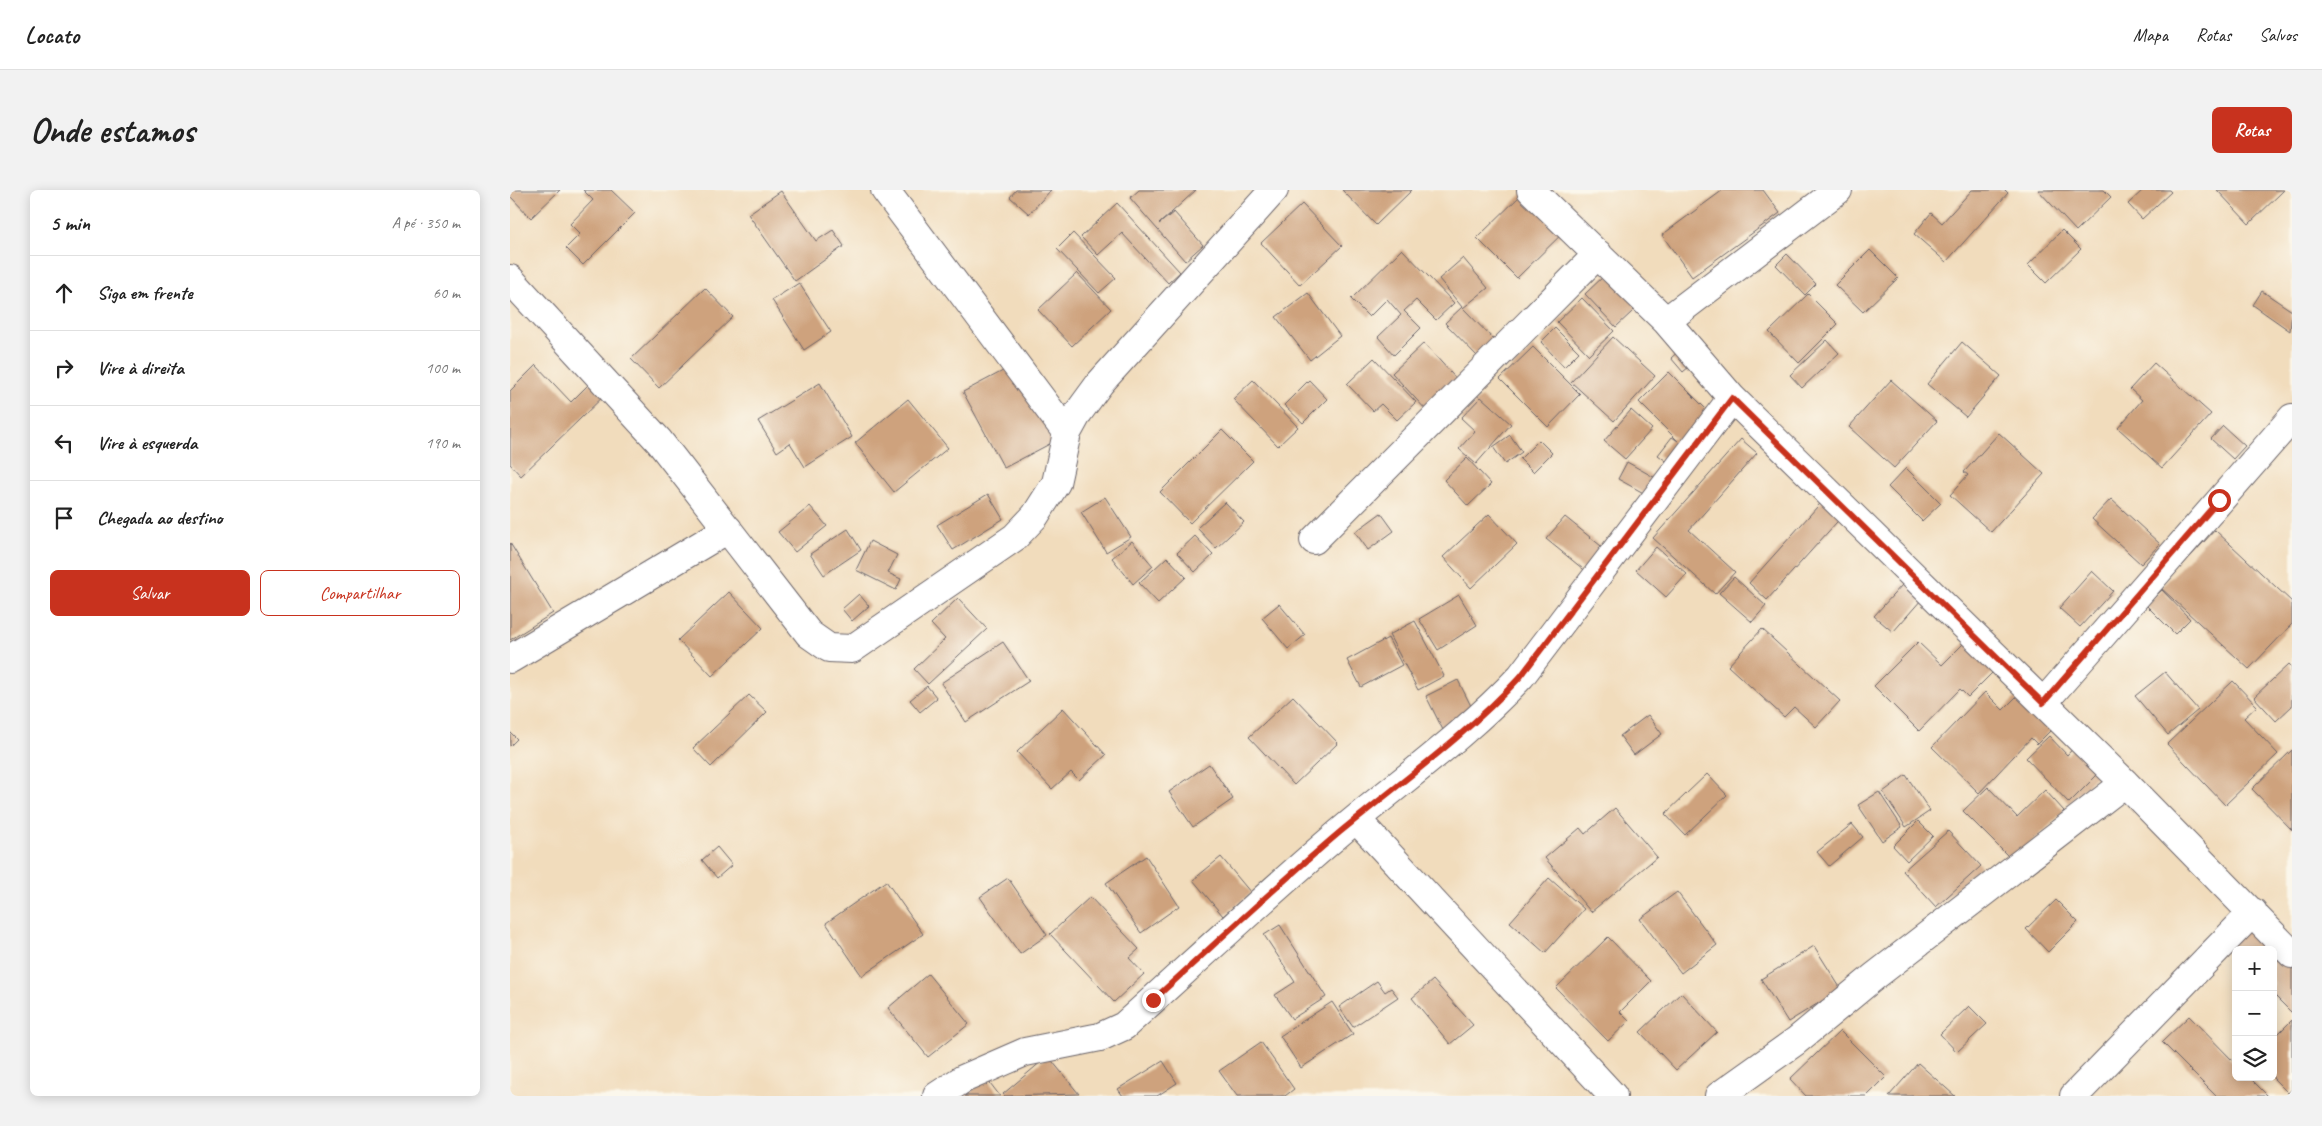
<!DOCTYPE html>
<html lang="pt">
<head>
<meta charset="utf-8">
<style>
	:root { --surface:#fff; --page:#f2f2f2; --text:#222; --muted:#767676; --line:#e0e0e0; --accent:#c8321e }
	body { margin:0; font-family:Caveat,sans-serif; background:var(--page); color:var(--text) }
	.controls { position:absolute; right:15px; bottom:15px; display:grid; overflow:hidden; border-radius:8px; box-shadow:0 2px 12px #0003 }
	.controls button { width:45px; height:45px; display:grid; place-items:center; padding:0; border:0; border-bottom:1px solid var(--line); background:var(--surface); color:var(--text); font:25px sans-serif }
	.stop { position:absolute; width:15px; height:15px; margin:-11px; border:4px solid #c8321e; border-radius:50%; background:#fff }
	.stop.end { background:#c8321e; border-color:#fff; box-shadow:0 1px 5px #0008 }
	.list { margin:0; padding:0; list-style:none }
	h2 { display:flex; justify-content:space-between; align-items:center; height:65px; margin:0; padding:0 20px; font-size:21px }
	h2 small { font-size:16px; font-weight:400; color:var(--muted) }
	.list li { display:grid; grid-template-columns:32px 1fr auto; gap:15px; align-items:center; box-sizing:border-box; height:75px; padding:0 20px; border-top:1px solid var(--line) }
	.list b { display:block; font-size:19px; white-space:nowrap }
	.list em { font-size:16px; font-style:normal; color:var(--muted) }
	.actions { display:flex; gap:10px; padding:15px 20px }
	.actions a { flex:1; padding:11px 0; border:1px solid var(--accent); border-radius:8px; text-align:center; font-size:18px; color:var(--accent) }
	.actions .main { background:var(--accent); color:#fff }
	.icon { flex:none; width:28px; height:28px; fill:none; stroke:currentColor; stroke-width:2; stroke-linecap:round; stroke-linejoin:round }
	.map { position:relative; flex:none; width:1782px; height:906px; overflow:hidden; border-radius:8px }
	header { display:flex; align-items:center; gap:30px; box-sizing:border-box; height:70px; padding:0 25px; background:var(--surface); border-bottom:1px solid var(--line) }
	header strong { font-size:24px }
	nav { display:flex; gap:28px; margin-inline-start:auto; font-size:18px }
	.intro { display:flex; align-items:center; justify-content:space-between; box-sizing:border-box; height:120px; padding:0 30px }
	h1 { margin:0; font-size:35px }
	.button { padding:12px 22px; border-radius:8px; background:var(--accent); color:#fff; font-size:18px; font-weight:700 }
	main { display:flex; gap:30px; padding:0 30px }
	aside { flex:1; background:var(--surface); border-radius:8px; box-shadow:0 2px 12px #0003 }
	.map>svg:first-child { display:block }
	.building { fill:#cea27d }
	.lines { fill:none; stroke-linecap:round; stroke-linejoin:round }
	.street-casing { stroke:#6a6368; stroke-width:30 }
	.street { stroke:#fff; stroke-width:28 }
	.route { stroke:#c8321e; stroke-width:6 }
</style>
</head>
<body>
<header>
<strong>Locato</strong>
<nav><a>Mapa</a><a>Rotas</a><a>Salvos</a></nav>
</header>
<div class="intro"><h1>Onde estamos</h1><a class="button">Rotas</a></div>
<main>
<aside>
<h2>5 min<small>A pé · 350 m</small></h2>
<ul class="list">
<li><svg class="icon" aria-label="ahead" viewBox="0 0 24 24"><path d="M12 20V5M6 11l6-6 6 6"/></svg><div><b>Siga em frente</b></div><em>60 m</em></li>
<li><svg class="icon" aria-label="right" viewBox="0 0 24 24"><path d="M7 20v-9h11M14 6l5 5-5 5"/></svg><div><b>Vire à direita</b></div><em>100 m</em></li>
<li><svg class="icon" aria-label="left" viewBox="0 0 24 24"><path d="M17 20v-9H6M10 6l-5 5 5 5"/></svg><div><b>Vire à esquerda</b></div><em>190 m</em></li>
<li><svg class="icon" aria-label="arrive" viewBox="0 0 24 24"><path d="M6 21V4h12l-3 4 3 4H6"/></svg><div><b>Chegada ao destino</b></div></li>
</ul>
<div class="actions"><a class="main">Salvar</a><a>Compartilhar</a></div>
</aside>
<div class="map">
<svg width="1782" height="906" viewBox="0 0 1782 906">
	<rect width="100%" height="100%" fill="#fbf7ec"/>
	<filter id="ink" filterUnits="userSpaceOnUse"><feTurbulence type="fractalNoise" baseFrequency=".02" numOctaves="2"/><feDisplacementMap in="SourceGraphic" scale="10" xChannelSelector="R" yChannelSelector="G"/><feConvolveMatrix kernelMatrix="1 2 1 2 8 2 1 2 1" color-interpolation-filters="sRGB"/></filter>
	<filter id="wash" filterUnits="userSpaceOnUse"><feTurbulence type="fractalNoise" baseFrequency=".0096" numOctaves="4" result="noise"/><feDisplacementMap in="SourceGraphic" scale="20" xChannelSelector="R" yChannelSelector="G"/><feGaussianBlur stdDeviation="1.12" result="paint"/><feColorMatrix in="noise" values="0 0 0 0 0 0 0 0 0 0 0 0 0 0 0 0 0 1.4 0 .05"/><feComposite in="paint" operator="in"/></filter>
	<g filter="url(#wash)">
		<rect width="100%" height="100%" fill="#f1dcbc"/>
		<g id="blocks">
			<path class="building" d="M 0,0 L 50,0 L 21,28 L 0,6 Z
				M 73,0 L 101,0 L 125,23 L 73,75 L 56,58 L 70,44 L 60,34 L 83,10 Z
				M 506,0 L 541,0 L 519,24 L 500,7 Z
				M 629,0 L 686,0 L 649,34 L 664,22 L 693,55 L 675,71 L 620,8 Z
				M 832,0 L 902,0 L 866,35 Z
				M 1016,0 L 1067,29 L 1007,88 L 967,48 Z
				M 1213,0 L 1253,0 L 1270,23 L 1182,87 L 1152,45 Z
				M 1462,0 L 1495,0 L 1498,3 L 1436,72 L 1404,44 L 1421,23 L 1432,33 Z
				M 1528,0 L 1594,0 L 1601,7 L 1566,41 Z
				M 1633,0 L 1659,0 L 1661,2 L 1632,29 L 1618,14 Z
				M 1707,0 L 1774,0 L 1739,34 Z
				M 271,1 L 306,51 L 323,40 L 334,56 L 285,91 L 238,24 Z
				M 607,13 L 670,82 L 658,93 L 612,43 L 588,65 L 571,47 Z
				M 792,14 L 832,56 L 790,95 L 751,53 Z
				M 1552,40 L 1571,59 L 1536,93 L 1518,75 Z
				M 563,43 L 606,88 L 589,103 L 547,59 Z
				M 892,59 L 944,113 L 926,130 L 906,110 L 894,121 L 911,138 L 884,165 L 868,147 L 891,125 L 877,109 L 859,127 L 841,109 Z
				M 1360,60 L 1388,88 L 1353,122 L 1325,95 Z
				M 1277,64 L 1306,94 L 1295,105 L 1266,75 Z
				M 953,68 L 978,98 L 953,118 L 986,152 L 969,168 L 935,133 L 952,117 L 929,89 Z
				M 567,83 L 601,119 L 562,156 L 528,120 Z
				M 1095,85 L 1140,105 L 1106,137 L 1075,104 Z
				M 289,93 L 321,142 L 294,160 L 262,110 Z
				M 195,98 L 223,127 L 149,198 L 121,169 Z
				M 1752,101 L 1782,121 L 1780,141 L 1743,115 Z
				M 798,103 L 830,146 L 800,170 L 766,127 Z
				M 1298,104 L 1328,134 L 1289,173 L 1259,142 Z
				M 1072,108 L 1104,141 L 1079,165 L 1047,132 Z
				M 1045,138 L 1069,162 L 1054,177 L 1031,152 Z
				M 1103,147 L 1145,186 L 1104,231 L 1061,192 Z
				M 1181,150 L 1194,164 L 1173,182 L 1161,168 Z
				M 1317,150 L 1329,163 L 1292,198 L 1280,185 Z
				M 1452,152 L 1491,186 L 1456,227 L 1417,194 Z
				M 914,153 L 949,192 L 917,221 L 882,183 Z
				M 1023,157 L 1070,204 L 1038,237 L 990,189 Z
				M 864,168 L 906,212 L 887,230 L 871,214 L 863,221 L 837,194 Z
				M 510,172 L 551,248 L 494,278 L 453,202 Z
				M 1644,173 L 1701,224 L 1652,278 L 1608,238 L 1632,210 L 1620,199 Z
				M 26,175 L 61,212 L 87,186 L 100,200 L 11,286 L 0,274 L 0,201 Z
				M 1159,182 L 1202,225 L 1163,276 L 1148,265 L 1162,247 L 1168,251 L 1129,212 Z
				M 743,190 L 788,237 L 768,256 L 723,209 Z
				M 799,190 L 817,209 L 793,233 L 774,215 Z
				M 1381,190 L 1427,231 L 1384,278 L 1339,237 Z
				M 310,193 L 342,247 L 295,277 L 280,253 L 267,262 L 248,231 Z
				M 971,207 L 1001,234 L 966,274 L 949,259 L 965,241 L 951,228 Z
				M 398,209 L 438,258 L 384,302 L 345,253 Z
				M 1121,220 L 1142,239 L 1115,269 L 1094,251 Z
				M 1713,236 L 1735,256 L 1723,269 L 1701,249 Z
				M 712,240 L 743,271 L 680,333 L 650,302 Z
				M 1489,243 L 1534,284 L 1481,342 L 1440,305 L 1458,285 L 1454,282 Z
				M 1000,245 L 1012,262 L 995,274 L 983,257 Z
				M 1231,249 L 1247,263 L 1179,340 L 1225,382 L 1205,404 L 1143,348 Z
				M 1029,250 L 1042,263 L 1023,282 L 1010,269 Z
				M 957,268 L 981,294 L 958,316 L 934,290 Z
				M 1117,272 L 1149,290 L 1139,306 L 1108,289 Z
				M 1396,278 L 1431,313 L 1412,331 L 1378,297 Z
				M 478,304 L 493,329 L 443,360 L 427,335 Z
				M 595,307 L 621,347 L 596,362 L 571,322 Z
				M 1316,307 L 1335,323 L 1257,410 L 1239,393 Z
				M 1601,309 L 1650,354 L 1631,374 L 1582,329 Z
				M 715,312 L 734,332 L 706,358 L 687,338 Z
				M 300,316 L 317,336 L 285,362 L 268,342 Z
				M 871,323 L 884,341 L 858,360 L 845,342 Z
				M 979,324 L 1007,354 L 961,398 L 933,367 Z
				M 1055,327 L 1096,360 L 1078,383 L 1036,349 Z
				M 338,339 L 351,360 L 314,385 L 300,364 Z
				M 1705,340 L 1782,412 L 1782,434 L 1739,479 L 1651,398 Z
				M 685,346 L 703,365 L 685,382 L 667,363 Z
				M 360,351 L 387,365 L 378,383 L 391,389 L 386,400 L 346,380 Z
				M 622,351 L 643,376 L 623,394 L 602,368 Z
				M 0,353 L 43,423 L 0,450 Z
				M 1146,357 L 1177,384 L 1156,407 L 1126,380 Z
				M 657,367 L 676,387 L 648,413 L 629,393 Z
				M 1582,381 L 1603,401 L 1570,437 L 1549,418 Z
				M 1401,385 L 1419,401 L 1383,442 L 1364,426 Z
				M 1224,387 L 1256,416 L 1242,432 L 1209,403 Z
				M 1652,400 L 1680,429 L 1665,444 L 1636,415 Z
				M 219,402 L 253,438 L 202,486 L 168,450 Z
				M 349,404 L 359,416 L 342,431 L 332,419 Z
				M 949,405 L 967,435 L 928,460 L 909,429 Z
				M 448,408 L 477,439 L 418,494 L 404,479 L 435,449 L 421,434 Z
				M 769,414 L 795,445 L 778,459 L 752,428 Z
				M 905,431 L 934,486 L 908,500 L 879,445 Z
				M 1252,439 L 1330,511 L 1306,537 L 1284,517 L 1274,527 L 1218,476 Z
				M 1468,439 L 1497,468 L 1458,507 L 1450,499 L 1409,541 L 1364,496 L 1408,452 L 1432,475 Z
				M 878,448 L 892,475 L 851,497 L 837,470 Z
				M 493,452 L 519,491 L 456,532 L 431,493 Z
				M 1779,474 L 1782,477 L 1782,516 L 1766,531 L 1744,507 Z
				M 1655,482 L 1688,520 L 1658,545 L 1625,506 Z
				M 948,490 L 966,526 L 934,542 L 916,506 Z
				M 1723,491 L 1747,516 L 1734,528 L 1768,564 L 1715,615 L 1657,554 Z
				M 1521,492 L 1555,526 L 1527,554 L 1521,548 L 1469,603 L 1422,557 L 1475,502 L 1493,520 Z
				M 417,496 L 427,508 L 410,522 L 400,510 Z
				M 239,505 L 257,522 L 201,577 L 183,558 Z
				M 783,506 L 828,553 L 784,595 L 739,547 Z
				M 553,518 L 596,565 L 569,590 L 561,582 L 542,599 L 507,562 Z
				M 1138,525 L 1152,544 L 1124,565 L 1110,546 Z
				M 0,542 L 7,549 L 0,556 Z
				M 1539,546 L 1557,565 L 1571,550 L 1596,576 L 1559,613 L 1516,568 Z
				M 1782,560 L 1782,640 L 1742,599 Z
				M 699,574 L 723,609 L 683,637 L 659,602 Z
				M 1197,584 L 1217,605 L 1175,645 L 1155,624 Z
				M 1396,585 L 1420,621 L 1396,637 L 1373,602 Z
				M 1478,597 L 1507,627 L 1535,600 L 1554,621 L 1503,671 L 1453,621 Z
				M 1369,602 L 1392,637 L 1372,651 L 1348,615 Z
				M 1105,618 L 1147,667 L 1081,722 L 1035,668 L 1070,638 L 1075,644 Z
				M 1408,631 L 1423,646 L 1397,671 L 1383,656 Z
				M 1342,634 L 1353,647 L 1319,676 L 1307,662 Z
				M 1438,641 L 1471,676 L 1426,717 L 1393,681 Z
				M 207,657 L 222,675 L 207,688 L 192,670 Z
				M 636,666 L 669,716 L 631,743 L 596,693 Z
				M 711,667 L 741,703 L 713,726 L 683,690 Z
				M 498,688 L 537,745 L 510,764 L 470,707 Z
				M 1039,688 L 1074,719 L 1035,763 L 1000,732 Z
				M 376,691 L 413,744 L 352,786 L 316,733 Z
				M 1167,702 L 1207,755 L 1171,783 L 1130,729 Z
				M 580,707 L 629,759 L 619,768 L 634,784 L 604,812 L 540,744 Z
				M 1546,710 L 1568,732 L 1538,762 L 1516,739 Z
				M 1751,724 L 1782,755 L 1782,823 L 1763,804 L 1763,760 L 1726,760 L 1726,766 L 1717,757 Z
				M 770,735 L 816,807 L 782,829 L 765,805 L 785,792 L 754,745 Z
				M 1098,747 L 1141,791 L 1110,822 L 1119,831 L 1098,851 L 1046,798 Z
				M 1304,756 L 1331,799 L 1278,832 L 1251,789 Z
				M 418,784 L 459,834 L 418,867 L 378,818 Z
				M 923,790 L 963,835 L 940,854 L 902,808 Z
				M 867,791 L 875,802 L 881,798 L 888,807 L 843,837 L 829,817 Z
				M 1171,803 L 1207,842 L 1166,880 L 1130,842 Z
				M 822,812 L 843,844 L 791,878 L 770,846 Z
				M 1459,816 L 1477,834 L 1447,862 L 1430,844 Z
				M 1679,826 L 1726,874 L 1726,887 L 1739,887 L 1758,906 L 1706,906 L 1652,852 Z
				M 1782,830 L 1782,899 L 1778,903 L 1763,888 L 1763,849 Z
				M 1330,841 L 1376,887 L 1357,906 L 1296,906 L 1280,889 Z
				M 751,852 L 784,899 L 775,906 L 727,906 L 709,881 Z
				M 538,866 L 569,904 L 495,906 L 493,904 Z
				M 653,871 L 667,893 L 647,906 L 613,906 L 608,899 Z
				M 1408,873 L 1445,906 L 1379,906 Z
				M 477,889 L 490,906 L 455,906 Z"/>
		</g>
	</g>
	<g filter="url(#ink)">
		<use href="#blocks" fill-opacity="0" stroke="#6a6368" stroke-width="1"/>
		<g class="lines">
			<defs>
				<path id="street" d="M 375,0 L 557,243
					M 1021,0 L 1156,131 L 1222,208 L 1615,593 L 1782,764
					M 0,89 L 149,251 L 299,444 L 319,458 L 342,459 L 505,347 L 525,326 L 546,293 L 557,243 L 568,223 L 590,193 L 764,0
					M 1156,131 L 1328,0
					M 804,350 L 1088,64
					M 0,469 L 218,339
					M 1533,513 L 1782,228
					M 846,629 L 1103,906
					M 427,906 L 453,889 L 515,862 L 590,847 L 614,836 C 685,772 755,706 828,644 C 889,592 956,545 1011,486 L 1222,208
					M 1209,906 L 1286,851 L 1365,786 L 1615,593
					M 1564,906 L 1743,722"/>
			</defs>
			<use href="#street" class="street-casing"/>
			<use href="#street" class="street"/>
		</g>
	</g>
	<g class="lines" filter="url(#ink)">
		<path class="route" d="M 643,810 C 705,754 766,696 830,642 C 891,592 957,545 1011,486 L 1222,208 L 1533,513 L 1709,310"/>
	</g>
</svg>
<div class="controls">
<button>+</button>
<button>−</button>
<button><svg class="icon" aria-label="layers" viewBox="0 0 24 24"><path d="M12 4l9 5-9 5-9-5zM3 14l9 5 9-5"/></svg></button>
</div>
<div class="stop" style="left:1709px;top:310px"></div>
<div class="stop end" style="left:643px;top:810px"></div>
</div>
</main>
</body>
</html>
